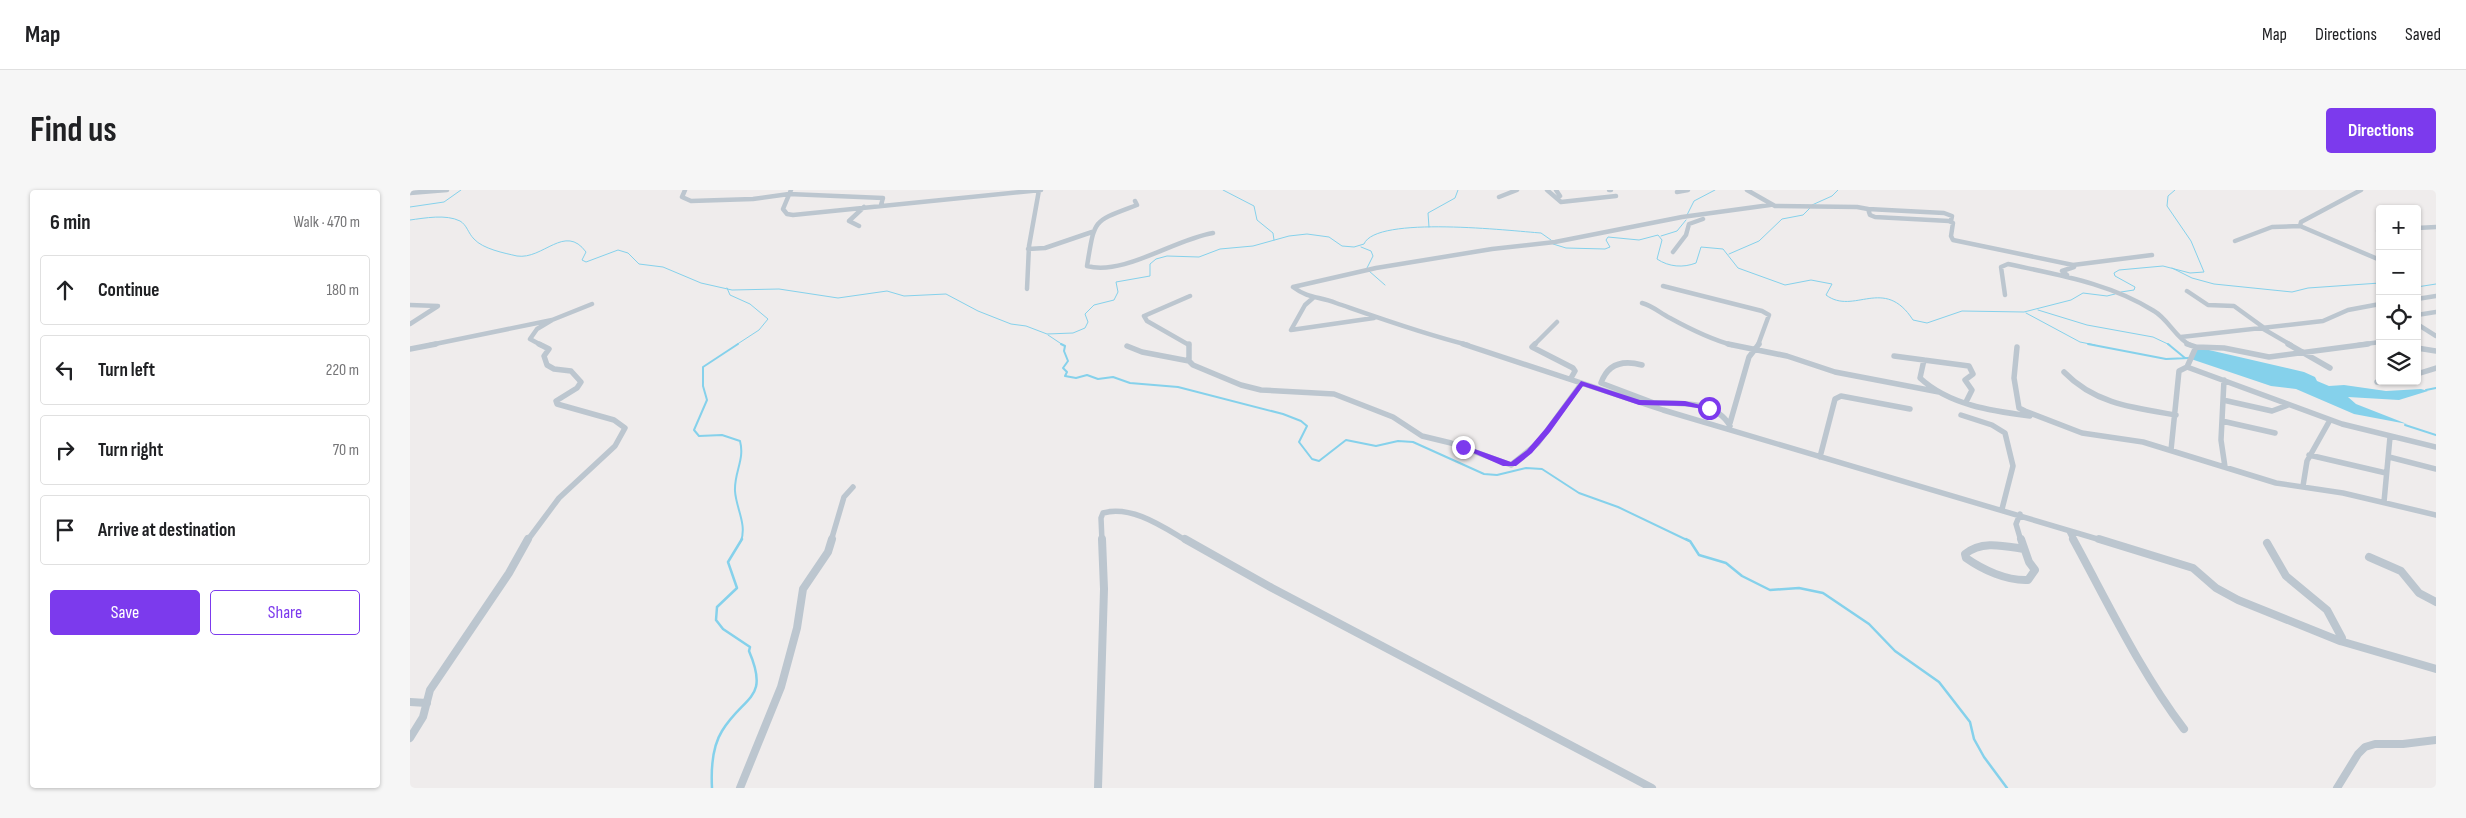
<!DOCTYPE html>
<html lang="en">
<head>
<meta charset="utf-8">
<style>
	:root { --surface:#fff; --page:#f6f6f6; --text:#202124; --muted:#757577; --line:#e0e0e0; --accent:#7c3aed }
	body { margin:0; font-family:"Sofia Sans Condensed",sans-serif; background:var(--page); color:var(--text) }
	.controls { position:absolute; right:15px; top:15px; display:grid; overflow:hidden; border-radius:5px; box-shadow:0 1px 4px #0004 }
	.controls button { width:45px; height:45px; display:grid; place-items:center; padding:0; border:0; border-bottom:1px solid var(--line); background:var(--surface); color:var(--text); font:25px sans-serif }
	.stop { position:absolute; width:15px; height:15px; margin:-11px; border:4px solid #7c3aed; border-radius:50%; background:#fff }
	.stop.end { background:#7c3aed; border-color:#fff; box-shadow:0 1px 5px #0008 }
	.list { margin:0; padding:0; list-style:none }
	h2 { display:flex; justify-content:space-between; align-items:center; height:65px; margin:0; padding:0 20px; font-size:21px }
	h2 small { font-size:16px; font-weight:400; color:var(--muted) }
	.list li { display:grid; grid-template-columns:32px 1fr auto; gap:15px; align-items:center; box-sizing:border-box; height:70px; margin:0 10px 10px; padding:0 10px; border:1px solid var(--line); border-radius:5px }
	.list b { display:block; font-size:19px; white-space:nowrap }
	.list em { font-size:16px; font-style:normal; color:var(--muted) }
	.actions { display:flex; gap:10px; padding:15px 20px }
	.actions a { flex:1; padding:11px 0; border:1px solid var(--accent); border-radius:5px; text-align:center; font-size:18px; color:var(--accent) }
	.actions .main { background:var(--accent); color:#fff }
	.icon { flex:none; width:28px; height:28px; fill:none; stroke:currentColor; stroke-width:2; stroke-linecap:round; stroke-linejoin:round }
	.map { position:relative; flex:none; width:2026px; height:598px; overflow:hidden; border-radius:5px }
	header { display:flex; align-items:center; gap:30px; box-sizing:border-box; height:70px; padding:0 25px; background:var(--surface); border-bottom:1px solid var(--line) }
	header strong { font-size:24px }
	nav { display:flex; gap:28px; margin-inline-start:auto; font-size:18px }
	.intro { display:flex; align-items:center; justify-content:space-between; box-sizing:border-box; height:120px; padding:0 30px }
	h1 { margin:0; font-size:35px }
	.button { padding:12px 22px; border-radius:5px; background:var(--accent); color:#fff; font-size:18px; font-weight:700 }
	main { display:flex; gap:30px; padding:0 30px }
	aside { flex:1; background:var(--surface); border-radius:5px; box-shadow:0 1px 4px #0004 }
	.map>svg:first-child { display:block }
	.water { fill:#85d1eb }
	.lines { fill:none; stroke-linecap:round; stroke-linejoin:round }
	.stream-far2 { stroke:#85d1eb; stroke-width:1 }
	.stream-far1 { stroke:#85d1eb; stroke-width:2 }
	.stream { stroke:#85d1eb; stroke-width:2.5 }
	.minor-far2 { stroke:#bcc6cf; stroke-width:4.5 }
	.minor-far1 { stroke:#bcc6cf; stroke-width:5.5 }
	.minor { stroke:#bcc6cf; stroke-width:8 }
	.route { fill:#7c3aed }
</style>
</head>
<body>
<header>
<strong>Map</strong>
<nav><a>Map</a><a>Directions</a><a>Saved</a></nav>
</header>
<div class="intro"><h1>Find us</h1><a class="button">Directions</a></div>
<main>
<aside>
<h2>6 min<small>Walk · 470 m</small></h2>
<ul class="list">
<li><svg class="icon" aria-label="ahead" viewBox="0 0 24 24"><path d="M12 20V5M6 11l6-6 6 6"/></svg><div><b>Continue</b></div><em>180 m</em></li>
<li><svg class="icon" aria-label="left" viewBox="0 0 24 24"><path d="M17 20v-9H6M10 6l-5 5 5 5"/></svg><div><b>Turn left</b></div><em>220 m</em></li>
<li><svg class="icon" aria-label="right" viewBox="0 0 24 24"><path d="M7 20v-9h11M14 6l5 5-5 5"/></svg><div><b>Turn right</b></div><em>70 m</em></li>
<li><svg class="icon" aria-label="arrive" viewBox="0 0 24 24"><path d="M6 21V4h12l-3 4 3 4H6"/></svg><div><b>Arrive at destination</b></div></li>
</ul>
<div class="actions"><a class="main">Save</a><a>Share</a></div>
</aside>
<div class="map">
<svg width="2026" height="598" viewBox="0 0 2026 598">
	<rect width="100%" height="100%" fill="#efecec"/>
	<path class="water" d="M 1786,157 L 1894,182 L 1905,187 L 1907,191 L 1919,196 L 1934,195 L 1976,201 L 2011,199 L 2018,201 L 1989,210 L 1938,207 L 1946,214 L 1997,234 L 1944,224 L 1886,199 L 1861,196 L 1781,169 Z"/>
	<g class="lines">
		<path class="stream-far2" d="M 813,0 L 844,16 L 847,30 L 863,43 L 864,50
			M 1402,15 L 1422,6 L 1428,0
			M 0,17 L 34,12 L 51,0
			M 1277,25 L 1284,11 L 1305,0
			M 0,30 C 15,28 36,24 50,31 C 57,35 58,43 64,49 C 73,59 94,63 107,66 C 133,70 155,33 176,62 L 172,70 L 176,72 L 208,60 L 218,63 L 229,74 L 253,77 L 291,93 L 322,100 L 369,99 L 428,108 L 477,101 L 494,106 L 536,104 L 568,121 L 601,134 L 616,136 L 637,144 L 663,143 L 675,138 L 678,132 L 675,124 L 684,115 L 704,110 L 708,102 L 706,92 L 740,86 L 740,74 L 746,69 L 757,66 L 789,67 L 810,59 L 843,56 L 879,46 L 897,44 L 919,47 L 932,56 L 944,57 L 954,54 C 966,25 1102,41 1131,43 L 1141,50
			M 1019,37 L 1018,23 L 1045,8 L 1048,0
			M 1251,46 L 1267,41 L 1276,30
			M 1143,54 L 1156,58 L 1195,59 L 1200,57 L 1196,50 L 1198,47 L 1229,50 L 1248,45 L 1252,50 L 1247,69 C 1259,77 1273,78 1286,73 L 1291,57 L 1313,59 L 1328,78 L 1375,95 L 1401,90 L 1422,94 L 1416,105 C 1444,126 1474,85 1503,130 L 1517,133 L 1552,121 L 1614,122 L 1661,110 L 1673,103 L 1697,106 L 1705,104
			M 951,57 L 961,61 L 963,66 L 957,78
			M 1319,64 L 1349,51 L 1372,29 L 1393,25 L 1401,17
			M 1762,78 L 1782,88 L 1804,94 L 1882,102 L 1898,98 L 1970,93
			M 959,81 L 975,95
			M 2007,97 L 2026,94
			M 317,98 L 320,105 L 340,114 L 358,129 L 349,140 L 326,155
			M 1711,102 L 1724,100 L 1725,97 L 1705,86 L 1704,83 L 1709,80 L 1753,76 L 1780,83 L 1794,82 L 1781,51 L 1757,16 L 1758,6 L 1765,0
			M 1628,120 L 1677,135 L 1743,147 L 1760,155
			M 1616,123 L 1670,152 L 1685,155
			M 638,145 L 653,155"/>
		<path class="stream-far1" d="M 328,154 L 293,177 L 293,196 L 297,210 L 284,240 L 289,246 L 312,245 L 330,251 C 335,270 324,282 325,301 C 326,318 337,334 331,351
			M 651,154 L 655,156 L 654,161 L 658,171 L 653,178 L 657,182 L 655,186 L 666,188 L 677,185 L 688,189 L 703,187 L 720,193 L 768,197 L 873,224 L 891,231 L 897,236 L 889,252 L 902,269 L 909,271 L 936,250 L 966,256 L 988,251 L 1003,252 L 1074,284 L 1087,285 L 1116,278 L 1132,279 L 1169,303 L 1208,317 L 1279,351
			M 1678,154 L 1756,169 L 1779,168
			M 1758,154 L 1775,168
			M 2016,200 L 2026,198
			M 1995,235 L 2026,245"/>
		<path class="stream" d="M 1276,349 L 1280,351 L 1289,365 L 1316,373 L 1332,386 L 1360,400 L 1389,398 L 1413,403 L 1459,434 L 1485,461 L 1529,492 L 1560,532 L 1564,549 L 1574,567 L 1597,598
			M 302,598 C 301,579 302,557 312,541 C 334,505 360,510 339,461 L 340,457 L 313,439 L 306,430 L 307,417 L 327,398 L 318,372 L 332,349"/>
		<path class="minor-far2" d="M 275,0 L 272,7 L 281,11 L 343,9 L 379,4 L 473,8 L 471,15
			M 381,0 L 373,19 L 377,24 L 383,25 L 631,0
			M 1137,0 L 1151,12 L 1206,6
			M 1146,0 L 1150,6
			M 1199,0 L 1201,0
			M 1337,0 L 1365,16 L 1447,17 L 1458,19 L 1460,25 L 1465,27 L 1539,31 L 1543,33 L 1541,46 L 1543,50 L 1663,75 L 1664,77 L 1652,81 L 1657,85
			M 1267,2 L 1278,0
			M 0,3 L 37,0
			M 1089,7 L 1107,0
			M 725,11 L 727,15 C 682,32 685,28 677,76 C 714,86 765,49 803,43
			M 1458,19 L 1534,23 L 1542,26 L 1541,31
			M 449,36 L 439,31 L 454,17
			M 1890,36 L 1970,70
			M 2007,38 L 2026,37
			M 1968,41 L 1970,41
			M 1825,51 L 1862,37 L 1890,36 L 1891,32 L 1951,0
			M 618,59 L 635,58 L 682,42
			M 1263,62 L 1276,45 L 1279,34 L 1293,29
			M 1663,75 L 1742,65
			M 1253,96 L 1352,121 L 1359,125 L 1348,155
			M 617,99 L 619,56 L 629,0
			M 1777,101 L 1798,115 L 1824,116 L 1853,137
			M 1595,105 L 1591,77 L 1598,74 C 1648,85 1700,93 1744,121 C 1758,129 1766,148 1780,155
			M 903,108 L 895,115 L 881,140 L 964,128
			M 2007,109 L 2026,106
			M 1232,113 C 1243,116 1250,123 1260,128 C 1280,139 1300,149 1322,155
			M 0,115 L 28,116 L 0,134
			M 2007,125 L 2026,122
			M 2007,134 L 2026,146
			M 1850,137 L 1881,155
			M 1771,147 L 1913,131 L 1938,120 L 1970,114
			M 20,155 L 142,130 L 182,114
			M 131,155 L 120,149 L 127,139 L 142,130
			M 779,155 L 737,131 L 734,126 L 780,106
			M 1058,155 C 1013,144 969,128 926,113 C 908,106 899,109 883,97 L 966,78 L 1082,59 L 1145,52 L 1272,27 L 1360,15
			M 1124,155 L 1147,132
			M 1948,155 L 1970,152"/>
		<path class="minor-far1" d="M 779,154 L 779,171
			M 1053,154 L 1253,220 L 1694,351
			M 1125,154 L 1122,157 L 1163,178 L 1165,181 L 1161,188
			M 1318,154 L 1377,166 L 1425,182 L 1529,202
			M 1777,154 L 1786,157 L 1814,158 L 1859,167 L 1958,154
			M 1878,154 L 1920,178
			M 717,156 L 732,162 L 779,171 L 783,175 L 831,195 L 851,200 L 924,204 L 983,227 L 1012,246 L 1041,253 L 1101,275 L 1128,253 L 1171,194
			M 1607,157 L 1604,188 L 1609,218 L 1615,221 L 1672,243 L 1733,252 L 1866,293 L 1933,303 L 2026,325
			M 2007,158 L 2026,161
			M 0,159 L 26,154
			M 1484,166 L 1559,176 L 1563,184 L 1555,190 L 1562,200 L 1556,212
			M 1514,170 L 1510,188 C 1539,215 1582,221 1620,226
			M 1232,175 C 1214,170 1198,173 1191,193 L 1244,213
			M 1777,177 L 1932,234 L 2026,257
			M 1654,182 C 1685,214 1724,218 1766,225
			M 2007,184 L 2026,178
			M 1814,190 L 1811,250 L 1815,277
			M 1967,192 L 1972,191
			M 1813,210 L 1862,221 L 1878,215
			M 1241,213 C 1267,213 1306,210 1320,236
			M 1551,225 L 1582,235 L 1595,243 L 1603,276 L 1592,319
			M 1812,231 L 1865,243
			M 1320,233 L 1339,167 L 1349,154
			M 1761,260 L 1769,181 L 1777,177 L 1786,157
			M 1899,265 L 1976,283
			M 1410,267 L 1425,209 L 1431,206 L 1500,219
			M 1979,267 L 2026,279
			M 1893,296 L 1897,271 L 1920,230
			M 1974,312 L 1980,247
			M 1610,324 L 1606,334 L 1611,351
			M 1659,341 L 1664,351
			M 117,351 L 149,308 L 205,256 L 215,238 L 204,230 L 147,214 L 146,211 L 167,198 L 171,192 L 161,181 L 144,179 L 137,175 L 134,166 L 139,159 L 129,154
			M 421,351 L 434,307 L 443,297
			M 692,351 L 691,328 L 693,323 C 722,315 753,337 777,351"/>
		<path class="minor" d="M 775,349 L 862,398 L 1242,598
			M 1611,349 L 1619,372 L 1625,380 L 1618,390 C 1597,391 1573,380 1556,368 L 1555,364 C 1572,350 1594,356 1614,359
			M 1663,349 C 1698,413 1730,481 1774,539
			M 1689,349 L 1783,378 L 1806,398 L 1828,410 L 1930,451 L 2026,479
			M 1857,353 L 1876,386 L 1917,420 L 1932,448 L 1930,451
			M 1959,367 L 1991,381 L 2009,403 L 2026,412
			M 0,512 L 17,513
			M 0,548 L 13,527 L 20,500 L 99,383 L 118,349
			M 330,598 L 371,497 L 387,438 L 393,399 L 418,362 L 422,349
			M 688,598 L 694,399 L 692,349
			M 1927,598 L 1948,564 L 1955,557 L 1965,554 L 1993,554 L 2026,550"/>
	</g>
	<path class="route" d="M 1171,191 L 1230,210 L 1275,211 L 1302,218 L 1299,220 L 1275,216 L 1229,215 L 1173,196 L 1140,242 L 1122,263 L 1106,276 L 1093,276 L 1050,257 L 1056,256 L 1101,272 L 1117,260 L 1135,239 Z"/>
</svg>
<div class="controls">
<button>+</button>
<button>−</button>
<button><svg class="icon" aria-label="locate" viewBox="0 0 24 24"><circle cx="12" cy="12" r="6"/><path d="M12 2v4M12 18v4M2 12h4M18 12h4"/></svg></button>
<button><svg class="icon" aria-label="layers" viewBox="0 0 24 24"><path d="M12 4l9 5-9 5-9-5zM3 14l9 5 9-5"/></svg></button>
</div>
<div class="stop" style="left:1299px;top:218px"></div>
<div class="stop end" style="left:1053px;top:257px"></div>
</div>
</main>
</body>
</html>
